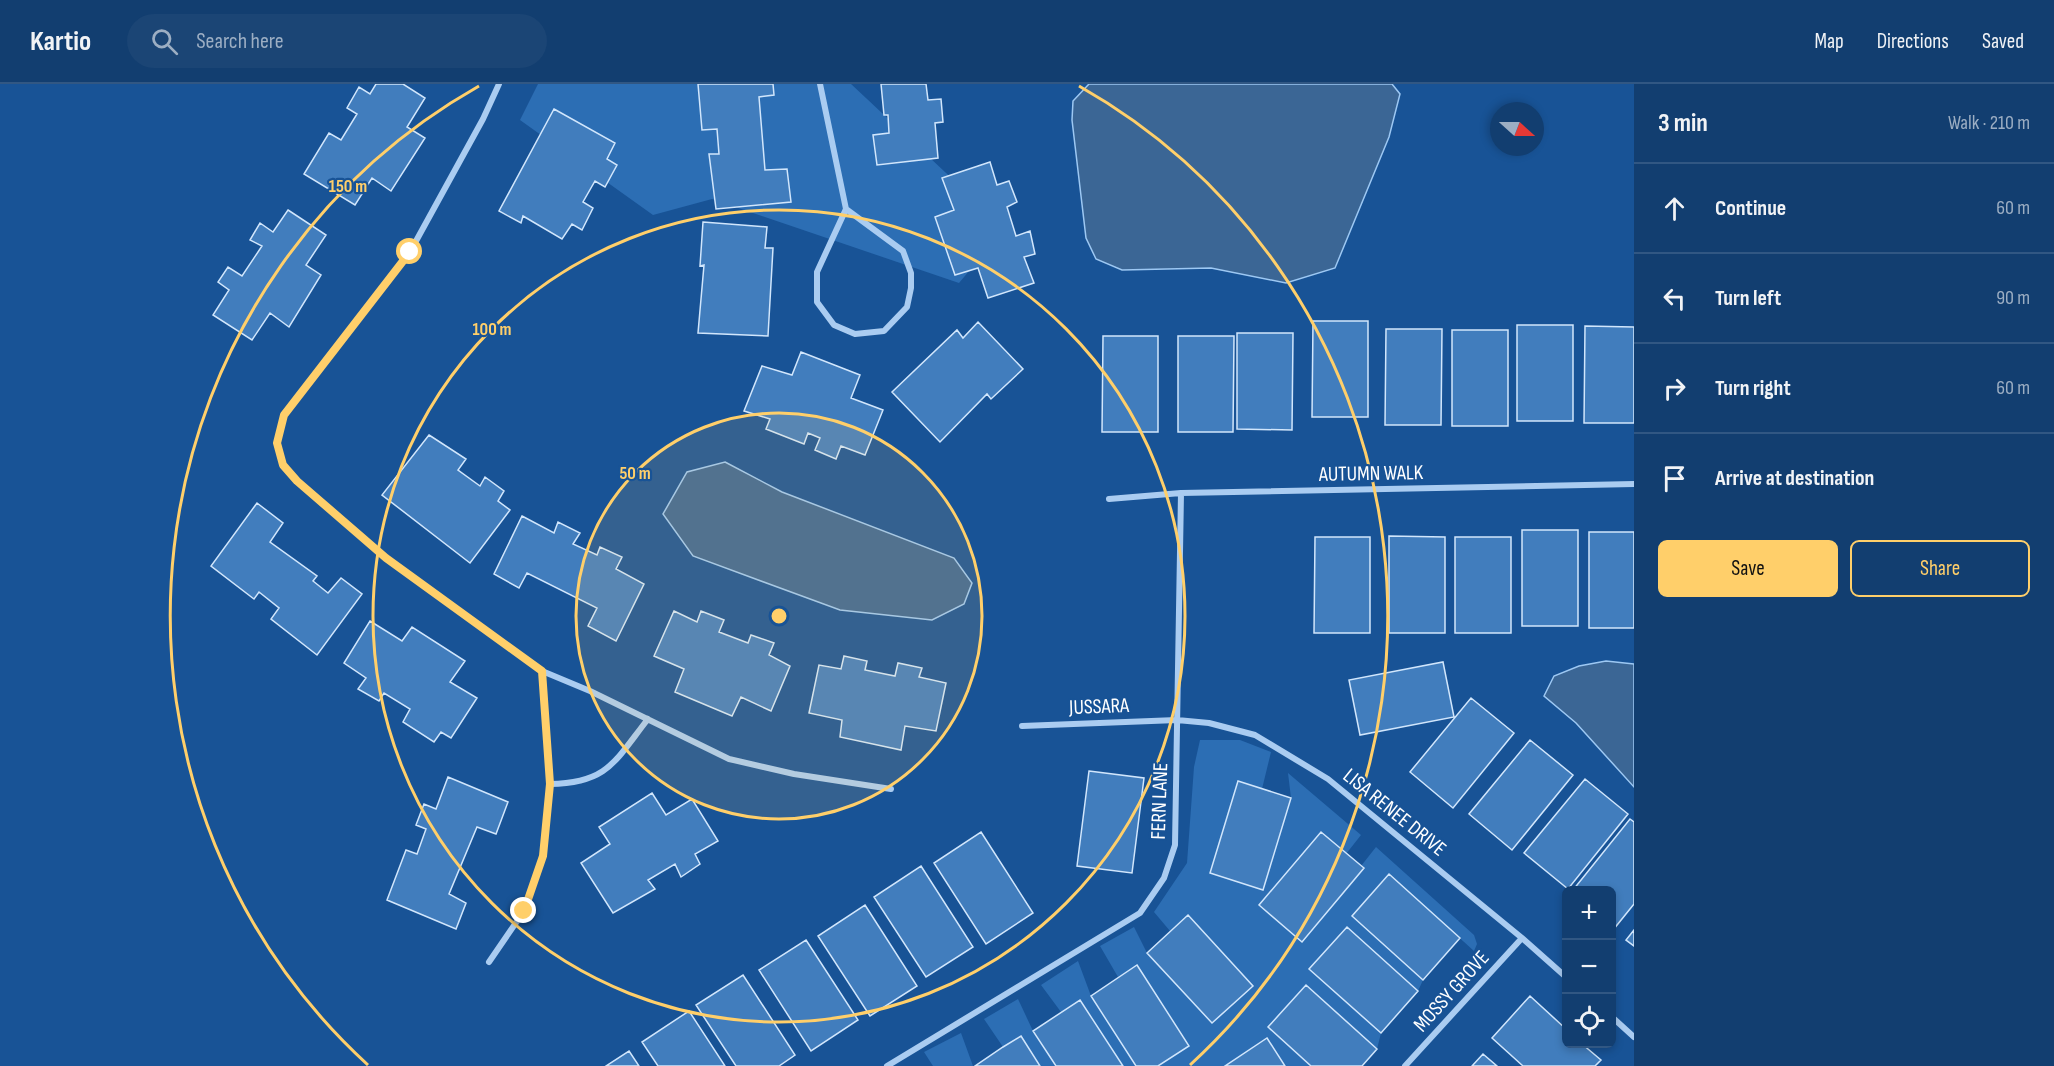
<!DOCTYPE html>
<html lang="en">
<head>
<meta charset="utf-8">
<style>
	:root { --surface:#123e70; --page:#1b4575; --text:#f1f3f6; --muted:#9caec3; --line:#315783; --accent:#ffcf6a }
	body { margin:0; font-family:"Sofia Sans Condensed",sans-serif; background:var(--page); color:var(--text) }
	.controls { position:absolute; right:18px; bottom:18px; display:grid; overflow:hidden; border-radius:9px; box-shadow:0 3px 9px #0003 }
	.controls button { width:54px; height:54px; display:grid; place-items:center; padding:0; border:0; border-bottom:2px solid var(--line); background:var(--surface); color:var(--text); font:30px sans-serif }
	.compass { position:absolute; left:1490px; top:18px; width:54px; height:54px; border-radius:50%; background:var(--surface); box-shadow:0 3px 9px #0003; rotate:111deg }
	.stop { position:absolute; width:18px; height:18px; margin:-14px; border:4px solid #ffcf6a; border-radius:50%; background:#fff }
	.stop.end { background:#ffcf6a; border-color:#fff; box-shadow:0 2px 6px #0008 }
	.list { margin:0; padding:0; list-style:none }
	h2 { display:flex; justify-content:space-between; align-items:center; height:78px; margin:0; padding:0 24px; font-size:26px }
	h2 small { font-size:20px; font-weight:400; color:var(--muted) }
	.list li { display:grid; grid-template-columns:39px 1fr auto; gap:18px; align-items:center; box-sizing:border-box; height:90px; padding:0 24px; border-top:2px solid var(--line) }
	.list b { display:block; font-size:22px; white-space:nowrap }
	.list em { font-size:20px; font-style:normal; color:var(--muted) }
	.actions { display:flex; gap:12px; padding:18px 24px }
	.actions a { flex:1; padding:14px 0; border:2px solid var(--accent); border-radius:9px; text-align:center; font-size:21px; color:var(--accent) }
	.actions .main { background:var(--accent); color:#111 }
	.icon { flex:none; width:33px; height:33px; fill:none; stroke:currentColor; stroke-width:2; stroke-linecap:round; stroke-linejoin:round }
	.map { position:relative; flex:none; width:1634px; height:982px; overflow:hidden }
	header { display:flex; align-items:center; gap:36px; box-sizing:border-box; height:84px; padding:0 30px; background:var(--surface); border-bottom:2px solid var(--line) }
	header strong { font-size:28px }
	nav { display:flex; gap:33px; margin-inline-start:auto; font-size:21px }
	.search { width:420px; height:54px; background:var(--page); display:flex; align-items:center; gap:15px; box-sizing:border-box; padding:0 21px; border-radius:33px; color:var(--muted); font-size:22px }
	main { display:flex }
	aside { flex:1; background:var(--surface) }
	.map>svg:first-child { display:block }
	.green { fill:#2c6eb4 }
	.water { fill:#3b6695; stroke:#9dc8f3; stroke-width:1.5 }
	.building { fill:#417dbd; stroke:#d1e6fc; stroke-width:1.5 }
	.lines { fill:none; stroke-linecap:round; stroke-linejoin:round }
	.minor { stroke:#aaccf1; stroke-width:6 }
	.route { stroke:#ffcf6a; stroke-width:8 }
	.ring { fill:none; stroke:#ffcf6a; stroke-width:3 }
	.labels { text-anchor:middle; stroke-width:4.5; stroke-linejoin:round; paint-order:stroke }
	.street-label { font-size:21px; fill:#fff; stroke:#185396 }
	.centre { fill:#ffcf6a; stroke:#185396; stroke-width:3 }
	.ring-label { font-size:18px; text-anchor:middle; font-weight:bold; fill:#ffcf6a; stroke:#185396; stroke-width:4.5; stroke-linejoin:round; paint-order:stroke }
</style>
</head>
<body>
<header>
<strong>Kartio</strong>
<div class="search"><svg class="icon" aria-label="search" viewBox="0 0 24 24"><circle cx="10" cy="10" r="6"/><path d="M15 15l6 6"/></svg>Search here</div>
<nav><a>Map</a><a>Directions</a><a>Saved</a></nav>
</header>
<main>
<div class="map">
<svg width="1634" height="982" viewBox="0 0 1634 982">
	<rect width="100%" height="100%" fill="#185396"/>
	<path class="green" d="M 538,0 L 851,0 L 992,132 L 980,174 L 959,199 L 712,115 L 653,131 L 520,36 Z
		M 1200,656 L 1240,656 L 1271,668 L 1262,705 L 1238,698 L 1210,789 L 1263,805 L 1291,714 L 1288,689 L 1361,751 L 1346,770 L 1321,748 L 1259,821 L 1302,857 L 1376,763 L 1474,851 L 1477,860 L 1474,867 L 1389,790 L 1352,832 L 1423,896 L 1418,907 L 1347,843 L 1310,885 L 1381,949 L 1377,965 L 1305,902 L 1268,943 L 1311,982 L 1285,982 L 1266,954 L 1225,982 L 1158,982 L 1189,961 L 1137,881 L 1118,893 L 1100,862 L 1134,843 L 1147,869 L 1212,939 L 1253,902 L 1188,831 L 1170,847 L 1154,828 L 1187,779 L 1194,683 Z
		M 1078,877 L 1091,912 L 1136,982 L 1123,982 L 1080,916 L 1061,928 L 1041,901 Z
		M 1018,915 L 1033,947 L 1056,982 L 1040,982 L 1003,963 L 984,935 Z
		M 961,949 L 973,982 L 933,982 L 924,968 Z"/>
	<path class="water" d="M 1089,0 L 1392,0 L 1400,10 L 1389,53 L 1335,184 L 1286,199 L 1211,184 L 1122,186 L 1096,175 L 1086,154 L 1072,36 L 1073,17 Z
		M 725,378 L 782,408 L 954,474 L 972,499 L 964,520 L 932,536 L 840,526 L 693,472 L 663,430 L 687,388 Z
		M 1606,577 L 1634,580 L 1634,703 L 1576,639 L 1544,612 L 1554,592 L 1579,582 Z"/>
	<path class="building" d="M 376,0 L 403,0 L 425,14 L 407,43 L 425,54 L 391,107 L 372,94 L 355,121 L 304,90 L 329,49 L 341,56 L 357,30 L 347,24 L 359,3 L 370,10 Z
		M 698,0 L 773,0 L 774,11 L 759,13 L 765,86 L 787,85 L 791,118 L 716,125 L 709,70 L 719,70 L 717,45 L 702,46 Z
		M 881,0 L 926,0 L 928,16 L 941,15 L 943,38 L 935,39 L 938,74 L 877,81 L 873,51 L 889,49 L 888,31 L 884,31 Z
		M 554,25 L 615,59 L 607,75 L 617,81 L 605,103 L 595,97 L 583,118 L 593,124 L 582,146 L 572,140 L 562,155 L 523,132 L 521,139 L 499,127 Z
		M 990,78 L 997,101 L 1009,97 L 1017,118 L 1007,123 L 1016,152 L 1030,147 L 1035,170 L 1024,173 L 1034,199 L 988,214 L 978,184 L 955,191 L 935,133 L 954,126 L 942,94 Z
		M 288,126 L 326,151 L 306,181 L 321,191 L 289,243 L 270,229 L 252,256 L 213,231 L 229,206 L 218,198 L 228,183 L 242,192 L 262,162 L 250,156 L 260,139 L 273,148 Z
		M 703,138 L 767,143 L 765,164 L 773,164 L 768,252 L 698,249 L 704,181 L 700,182 Z
		M 1313,237 L 1368,237 L 1368,333 L 1312,333 Z
		M 978,238 L 1023,285 L 991,315 L 987,310 L 940,358 L 892,308 L 957,246 L 963,254 Z
		M 1517,241 L 1573,241 L 1573,337 L 1517,337 Z
		M 1585,242 L 1634,243 L 1634,339 L 1584,339 Z
		M 1386,245 L 1442,245 L 1441,341 L 1385,341 Z
		M 1452,246 L 1508,246 L 1508,342 L 1452,342 Z
		M 1237,249 L 1293,249 L 1292,346 L 1237,345 Z
		M 1103,252 L 1158,252 L 1158,348 L 1102,348 Z
		M 1178,252 L 1234,252 L 1233,348 L 1178,348 Z
		M 801,268 L 860,291 L 851,314 L 883,326 L 865,371 L 841,362 L 836,375 L 815,366 L 820,354 L 808,349 L 804,360 L 766,345 L 770,335 L 744,327 L 762,282 L 792,291 Z
		M 429,351 L 466,375 L 458,386 L 480,402 L 485,393 L 504,407 L 498,417 L 510,426 L 470,479 L 382,411 Z
		M 257,419 L 283,439 L 270,458 L 317,492 L 313,497 L 328,509 L 341,494 L 362,510 L 317,571 L 271,535 L 279,524 L 259,508 L 254,515 L 211,482 Z
		M 522,432 L 554,449 L 558,438 L 580,449 L 573,460 L 597,471 L 600,463 L 622,473 L 616,485 L 644,500 L 616,557 L 588,542 L 597,524 L 527,489 L 519,504 L 494,490 Z
		M 1522,446 L 1578,446 L 1578,542 L 1522,542 Z
		M 1589,448 L 1634,448 L 1634,544 L 1589,544 Z
		M 1389,452 L 1445,453 L 1445,549 L 1389,549 Z
		M 1315,453 L 1370,453 L 1370,549 L 1314,549 Z
		M 1455,453 L 1511,453 L 1511,549 L 1455,549 Z
		M 674,527 L 697,538 L 701,527 L 724,536 L 719,548 L 748,559 L 751,551 L 774,559 L 769,571 L 790,582 L 771,627 L 741,613 L 732,632 L 675,608 L 684,585 L 654,572 Z
		M 370,537 L 402,557 L 412,543 L 465,577 L 450,598 L 477,614 L 451,654 L 441,648 L 434,658 L 403,638 L 410,625 L 384,609 L 379,617 L 358,605 L 366,594 L 344,579 Z
		M 844,572 L 867,577 L 865,586 L 895,592 L 898,579 L 922,584 L 919,593 L 946,599 L 936,647 L 905,642 L 901,666 L 840,653 L 842,636 L 809,629 L 819,581 L 841,585 Z
		M 1443,578 L 1454,633 L 1360,651 L 1349,596 Z
		M 1471,614 L 1514,649 L 1453,724 L 1410,688 Z
		M 1530,656 L 1573,691 L 1512,766 L 1469,730 Z
		M 1089,687 L 1144,694 L 1132,789 L 1077,782 Z
		M 448,693 L 508,718 L 496,750 L 477,743 L 449,810 L 466,819 L 456,845 L 387,816 L 406,766 L 417,770 L 426,745 L 416,741 L 424,720 L 436,725 Z
		M 1585,695 L 1628,730 L 1568,805 L 1524,769 Z
		M 1238,697 L 1291,714 L 1263,806 L 1210,789 Z
		M 652,709 L 666,731 L 692,715 L 718,757 L 695,770 L 700,780 L 681,793 L 675,780 L 648,796 L 655,805 L 613,829 L 581,779 L 610,760 L 599,743 Z
		M 1630,735 L 1634,738 L 1634,820 L 1613,846 L 1612,844 L 1612,806 L 1573,806 Z
		M 981,748 L 1033,829 L 986,860 L 934,779 Z
		M 1321,748 L 1364,784 L 1302,858 L 1259,821 Z
		M 921,782 L 973,863 L 926,893 L 874,813 Z
		M 1389,790 L 1460,854 L 1423,896 L 1352,832 Z
		M 865,821 L 917,902 L 870,932 L 818,852 Z
		M 1188,831 L 1253,902 L 1212,939 L 1147,869 Z
		M 1347,843 L 1418,907 L 1381,949 L 1309,885 Z
		M 1634,846 L 1634,862 L 1626,856 Z
		M 806,856 L 858,936 L 811,967 L 759,886 Z
		M 1137,881 L 1189,962 L 1158,982 L 1136,982 L 1091,912 Z
		M 743,891 L 795,971 L 779,982 L 736,982 L 696,921 Z
		M 1306,901 L 1377,965 L 1362,982 L 1311,982 L 1268,943 Z
		M 1530,912 L 1566,945 L 1566,960 L 1582,960 L 1601,976 L 1595,982 L 1523,982 L 1492,954 Z
		M 1080,916 L 1123,982 L 1056,982 L 1033,947 Z
		M 689,927 L 725,982 L 658,982 L 642,958 Z
		M 1021,952 L 1040,982 L 975,982 L 1003,963 Z
		M 1267,954 L 1285,982 L 1225,982 Z
		M 629,967 L 639,982 L 606,982 Z
		M 1483,970 L 1497,982 L 1472,982 Z"/>
	<g class="lines">
		<path class="minor" d="M 499,0 L 483,35 L 410,168 L 284,331 L 277,359 L 283,381 L 297,397 L 386,474 L 542,587 L 590,607 L 729,675 L 794,690 L 891,705
			M 820,0 L 846,125 L 817,188 L 817,218 L 834,241 L 855,250 L 884,247 L 907,223 L 911,204 L 911,189 L 903,167 L 846,125
			M 1109,415 L 1181,409 L 1634,400
			M 1022,642 L 1177,636 L 1209,639 L 1255,651 L 1328,695 L 1522,854 L 1566,893
			M 550,700 C 608,699 615,677 648,635
			M 489,878 L 524,827 L 543,772 L 550,700 L 542,587
			M 1612,933 L 1634,953
			M 887,982 L 1140,829 L 1164,794 L 1175,761 L 1181,409
			M 1405,982 L 1522,854"/>
	</g>
	<g class="lines">
		<path class="route" d="M 410,168 L 284,331 L 277,359 L 283,381 L 297,397 L 386,474 L 542,587 L 550,700 L 543,772 L 524,827"/>
	</g>
	<circle cx="779" cy="532" r="203" fill="#ffcf6a" fill-opacity=".12"/>
	<g class="ring">
		<circle cx="779" cy="532" r="203"/>
		<circle cx="779" cy="532" r="406"/>
		<path d="M368 981A609 609 0 0 1 479 2M1079 2A609 609 0 0 1 1190 981"/>
	</g>
	<g class="labels">
		<g class="street-label">
			<text transform="translate(1371 389) rotate(-1)" y="7">AUTUMN WALK</text>
			<text transform="translate(1099 622) rotate(-2)" y="7">JUSSARA</text>
			<text transform="translate(1159 717) rotate(-88)" y="7">FERN LANE</text>
			<text transform="translate(1395 728) rotate(39)" y="7">LISA RENEE DRIVE</text>
			<text transform="translate(1451 907) rotate(-48)" y="7">MOSSY GROVE</text>
		</g>
	</g>
	<circle cx="779" cy="532" r="9" class="centre"/>
	<g class="ring-label">
		<text x="348" y="108">150 m</text>
		<text x="492" y="251">100 m</text>
		<text x="635" y="395">50 m</text>
	</g>
</svg>
<div class="controls">
<button>+</button>
<button>−</button>
<button><svg class="icon" aria-label="locate" viewBox="0 0 24 24"><circle cx="12" cy="12" r="6"/><path d="M12 2v4M12 18v4M2 12h4M18 12h4"/></svg></button>
</div>
<svg class="compass" viewBox="-18 -18 36 36"><path d="M0-13l5 13h-10z" fill="#e53935"/><path d="M0 13l5-13h-10z" fill="#9caec3"/></svg>
<div class="stop" style="left:410px;top:168px"></div>
<div class="stop end" style="left:524px;top:827px"></div>
</div>
<aside>
<h2>3 min<small>Walk · 210 m</small></h2>
<ul class="list">
<li><svg class="icon" aria-label="ahead" viewBox="0 0 24 24"><path d="M12 20V5M6 11l6-6 6 6"/></svg><div><b>Continue</b></div><em>60 m</em></li>
<li><svg class="icon" aria-label="left" viewBox="0 0 24 24"><path d="M17 20v-9H6M10 6l-5 5 5 5"/></svg><div><b>Turn left</b></div><em>90 m</em></li>
<li><svg class="icon" aria-label="right" viewBox="0 0 24 24"><path d="M7 20v-9h11M14 6l5 5-5 5"/></svg><div><b>Turn right</b></div><em>60 m</em></li>
<li><svg class="icon" aria-label="arrive" viewBox="0 0 24 24"><path d="M6 21V4h12l-3 4 3 4H6"/></svg><div><b>Arrive at destination</b></div></li>
</ul>
<div class="actions"><a class="main">Save</a><a>Share</a></div>
</aside>
</main>
</body>
</html>
